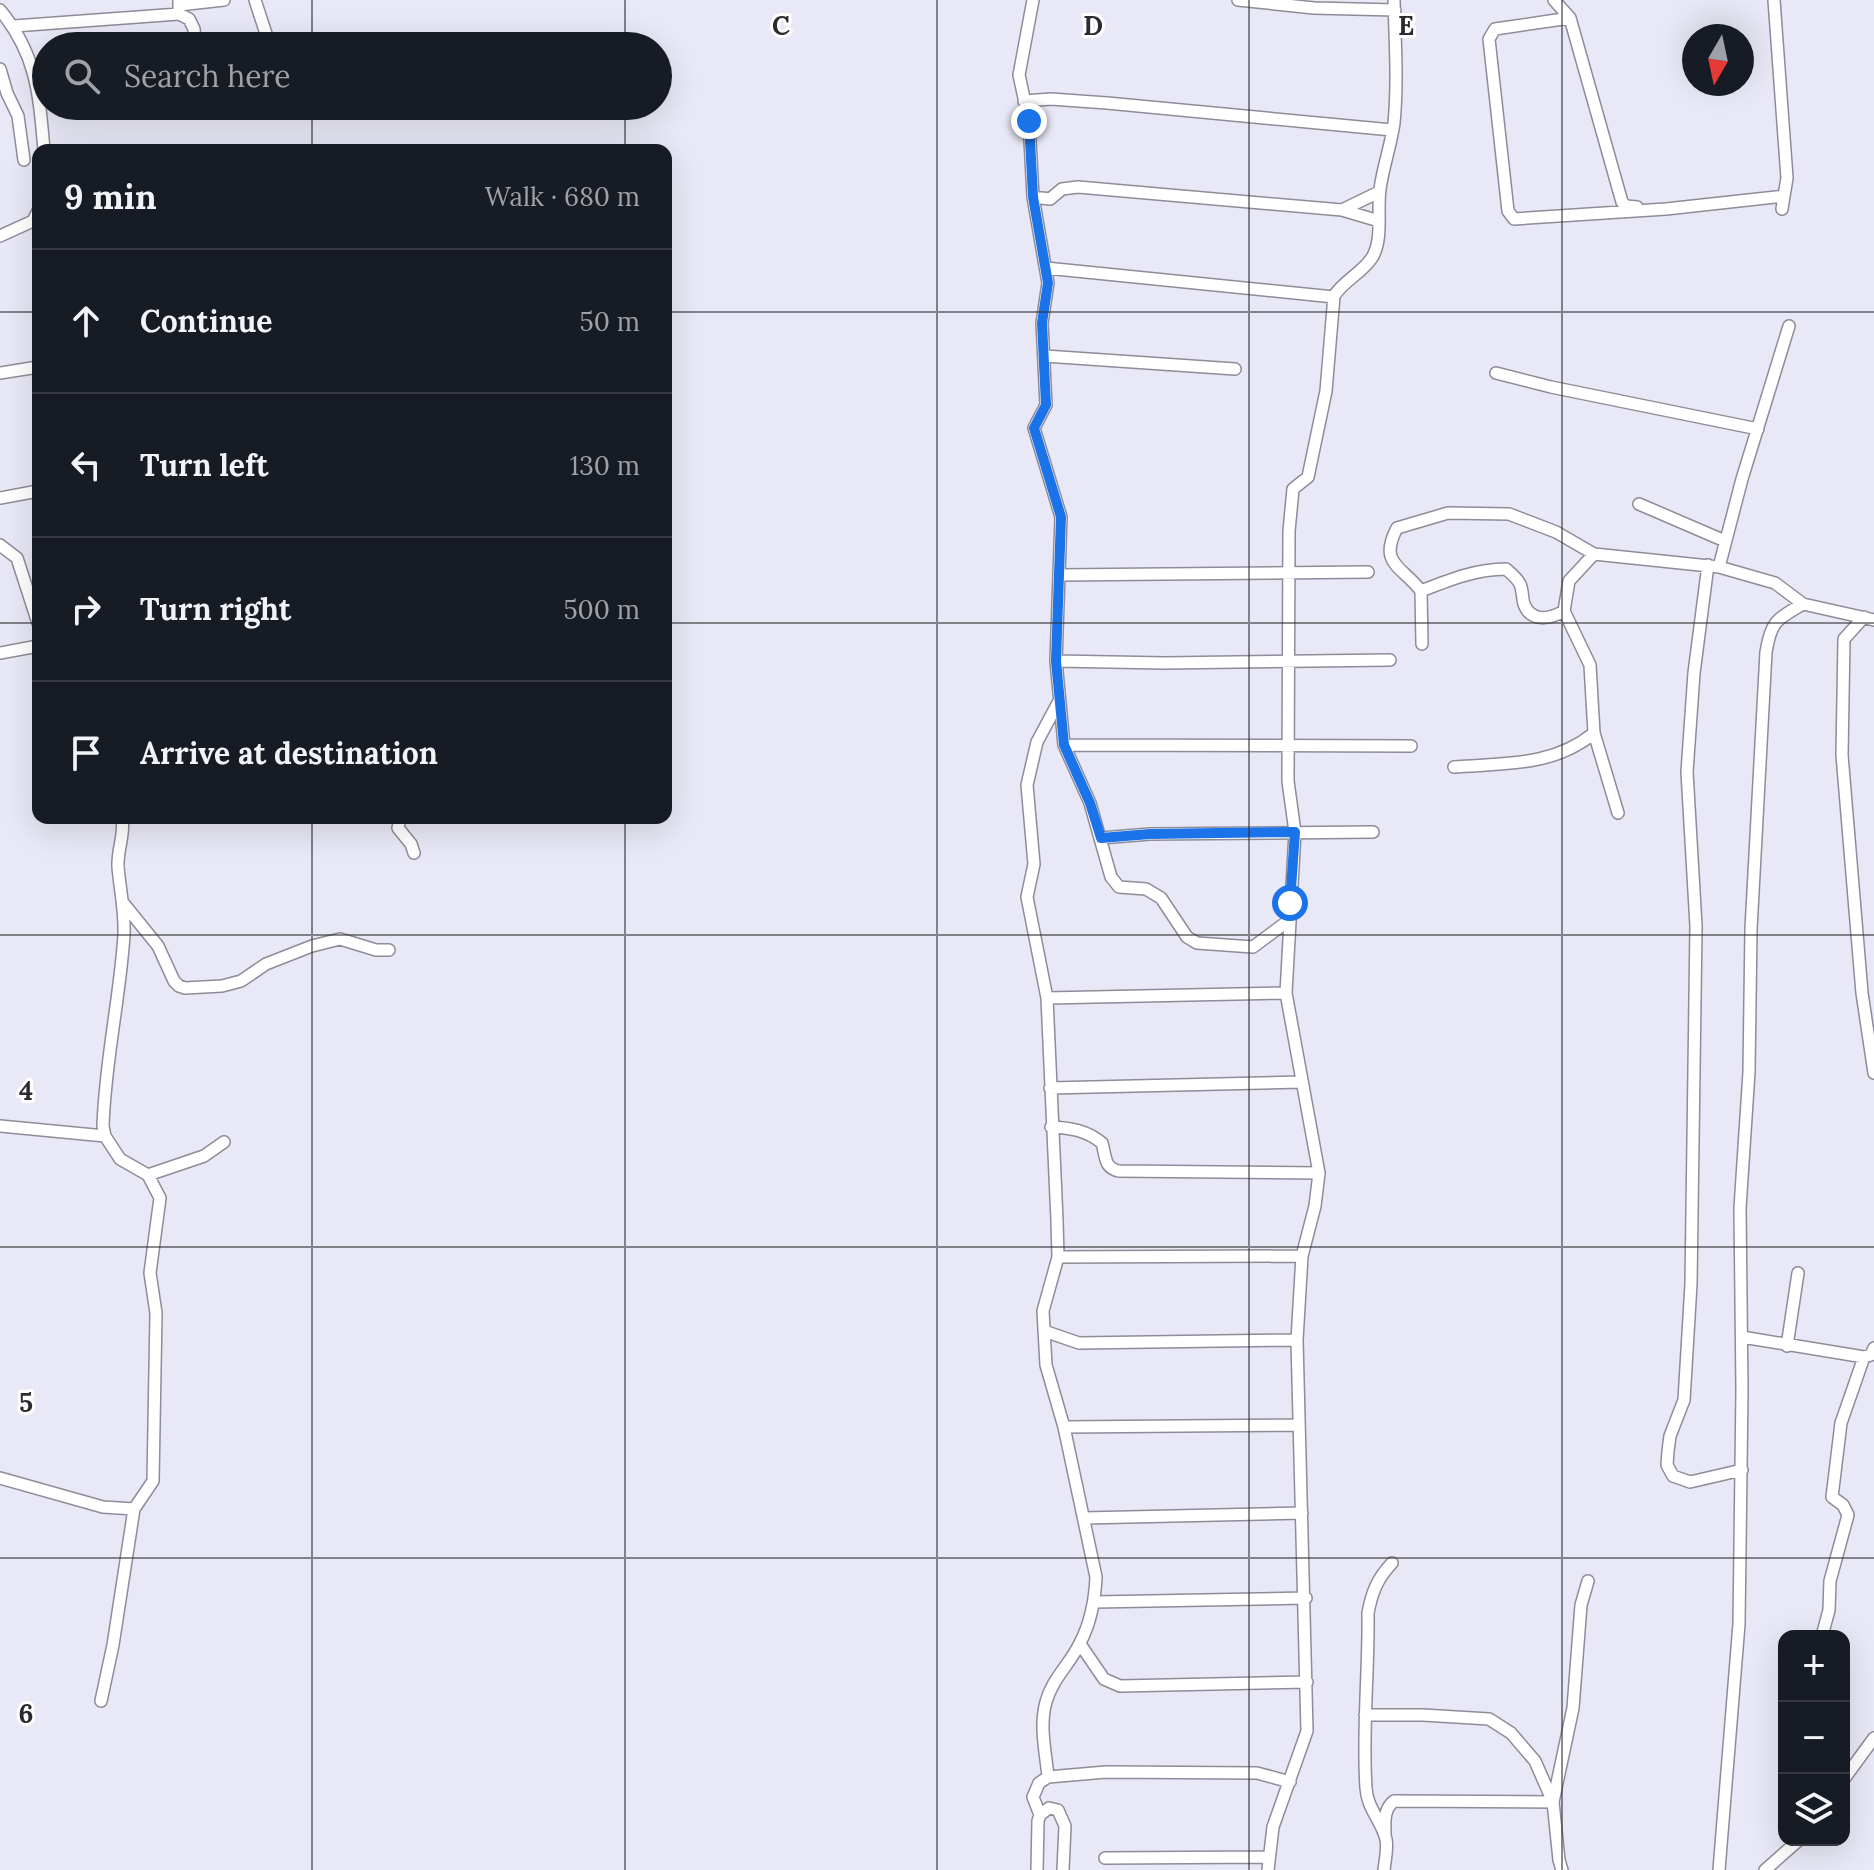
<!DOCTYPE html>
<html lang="en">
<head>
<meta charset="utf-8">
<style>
	:root { --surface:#171b24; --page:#20242c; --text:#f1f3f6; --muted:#9ea1a6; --line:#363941 }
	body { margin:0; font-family:Lora,serif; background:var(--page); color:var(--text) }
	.controls { position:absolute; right:24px; bottom:24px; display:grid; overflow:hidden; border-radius:16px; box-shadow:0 8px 32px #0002 }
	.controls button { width:72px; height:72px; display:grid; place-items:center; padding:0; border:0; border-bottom:2px solid var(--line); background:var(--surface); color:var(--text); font:40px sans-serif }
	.compass { position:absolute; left:1682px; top:24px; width:72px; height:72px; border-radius:50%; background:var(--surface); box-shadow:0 8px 32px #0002; rotate:189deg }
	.stop { position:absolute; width:24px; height:24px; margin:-18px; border:6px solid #1a73e8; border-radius:50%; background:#fff }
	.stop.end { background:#1a73e8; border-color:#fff; box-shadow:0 2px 8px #0008 }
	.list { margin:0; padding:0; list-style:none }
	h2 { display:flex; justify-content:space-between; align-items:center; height:104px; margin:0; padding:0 32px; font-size:34px }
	h2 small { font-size:26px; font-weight:400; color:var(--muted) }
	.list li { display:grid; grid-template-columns:52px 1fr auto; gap:24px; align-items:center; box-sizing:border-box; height:144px; padding:0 32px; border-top:2px solid var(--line) }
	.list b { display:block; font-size:30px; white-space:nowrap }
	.list em { font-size:26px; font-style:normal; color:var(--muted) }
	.icon { flex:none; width:44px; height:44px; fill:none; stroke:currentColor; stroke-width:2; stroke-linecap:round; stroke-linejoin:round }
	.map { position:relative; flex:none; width:1874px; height:1870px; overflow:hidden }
	.search { position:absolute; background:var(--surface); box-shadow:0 8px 32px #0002; left:32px; top:32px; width:640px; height:88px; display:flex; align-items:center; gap:20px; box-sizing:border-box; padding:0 28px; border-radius:44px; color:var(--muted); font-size:30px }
	.panel { position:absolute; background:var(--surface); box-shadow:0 8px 32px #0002; left:32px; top:144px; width:640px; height:680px; border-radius:16px }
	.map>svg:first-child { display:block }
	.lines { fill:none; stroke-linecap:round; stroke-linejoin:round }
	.minor-casing { stroke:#8d8c98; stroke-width:14 }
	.minor { stroke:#fff; stroke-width:11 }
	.route { stroke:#1a73e8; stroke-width:10 }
	.grid { fill:none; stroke:#2b2b30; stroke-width:2; stroke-opacity:0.55 }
	.grid-label { font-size:26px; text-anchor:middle; font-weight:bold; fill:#2b2b30; stroke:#fff; stroke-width:6; stroke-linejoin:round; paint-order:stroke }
</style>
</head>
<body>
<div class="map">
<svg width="1874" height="1870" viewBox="0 0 1874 1870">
	<rect width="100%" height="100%" fill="#e9e8f6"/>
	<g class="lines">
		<defs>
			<path id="minor" d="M 255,0 L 270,46
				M 1033,0 L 1019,75 L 1029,121 L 1033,197 L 1048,283 L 1042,323 L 1046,405 L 1034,428 L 1061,517 L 1056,661 L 1064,745 L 1090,803 L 1111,877 L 1119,887 L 1146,889 L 1161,898 L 1187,937 L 1197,943 L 1253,947 L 1288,921
				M 1238,0 L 1314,8 L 1395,10
				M 1554,0 L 1570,18 L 1622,202 L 1626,206 L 1637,207
				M 179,5 L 224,0
				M 0,10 C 37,55 39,94 44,150
				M 179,14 L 189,19 L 194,29 L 195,46
				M 1570,18 L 1495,29 L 1489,39 L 1508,211 L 1514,219 L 1666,209 L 1784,196 L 1787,178 L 1774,0
				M 14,26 L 179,14 L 179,0
				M 0,69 L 7,93 L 18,116 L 24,160
				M 1024,101 L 1051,99 L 1107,103 L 1392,130
				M 1033,197 L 1050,199 L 1062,189 L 1078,187 L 1342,210 L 1379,221
				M 1782,209 L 1784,196
				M 1342,210 L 1379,192
				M 0,236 L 33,221 L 38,211
				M 1046,268 L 1334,297
				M 1045,356 L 1235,369
				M 0,373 L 38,367
				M 1496,373 L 1551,387 L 1758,429
				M 0,498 L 38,491
				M 1639,504 L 1725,541
				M 0,545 L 17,558 L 38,623
				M 1594,554 L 1569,581 L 1564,611 L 1590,665 L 1594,733 L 1618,813
				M 1708,565 L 1694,673 L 1687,772 L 1696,926 L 1691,1284 L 1684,1400 L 1670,1436 L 1668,1451 L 1667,1465 L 1673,1476 L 1690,1482 L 1742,1470
				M 1719,567 L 1742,479 L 1789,326
				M 1059,575 L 1368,572
				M 1421,591 C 1449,580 1476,569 1506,569 C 1512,574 1517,578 1520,584 C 1523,591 1522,598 1524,604 C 1531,623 1550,619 1564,611
				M 1864,617 L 1844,639 L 1842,755 L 1862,993 L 1874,1073
				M 1422,644 L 1421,591 C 1402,566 1378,564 1397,528 L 1448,513 L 1509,514 L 1556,532 L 1594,554 L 1719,567 L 1775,583 L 1803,604 L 1874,620
				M 0,653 L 38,646
				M 1056,661 L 1165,663 L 1390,660
				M 1064,745 L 1411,746
				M 1454,767 C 1503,763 1553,767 1594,733
				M 400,818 L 398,828 L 411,844 L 414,853
				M 1101,838 L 1150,834 L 1373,832
				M 124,904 L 158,946 L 174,981 L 179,986 L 185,988 L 222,986 L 241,981 L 266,964 L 312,946 L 340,939 L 376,950 L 389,950
				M 1047,998 L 1286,993
				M 1050,1088 L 1302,1082
				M 0,1126 L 105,1136
				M 1051,1127 C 1071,1128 1086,1130 1102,1143 C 1106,1157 1104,1168 1119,1171 L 1319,1173
				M 148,1175 L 204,1156 L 224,1142
				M 1058,1257 L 1302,1256
				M 1044,1331 L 1079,1343 L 1297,1340
				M 1742,1337 L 1864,1357 L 1871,1355 L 1874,1348
				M 1787,1346 L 1798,1273
				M 1064,1427 L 1298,1425
				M 0,1478 L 103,1507 L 134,1509
				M 1084,1518 L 1302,1513
				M 1095,1602 L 1306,1598
				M 1822,1636 L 1829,1610 L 1830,1581 L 1848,1515 L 1843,1505 L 1832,1497 L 1841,1423 L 1864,1357
				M 1080,1644 L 1104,1679 L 1120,1686 L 1307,1682
				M 101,1701 L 113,1645 L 134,1509 L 153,1481 L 156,1313 L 150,1273 L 160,1198 L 148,1175 L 120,1159 L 105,1136 L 103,1126 C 105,1061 120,998 124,935 C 125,911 120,890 118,867 C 117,850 125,835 122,818
				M 1365,1715 L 1423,1715 L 1489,1719 L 1511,1733 L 1535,1761 L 1553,1802 L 1394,1801 C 1383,1810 1385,1822 1385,1835
				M 1048,1777 C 1046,1754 1039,1726 1046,1702 C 1052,1679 1070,1664 1080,1643 C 1091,1622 1095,1600 1096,1577 L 1064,1427 L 1046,1365 L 1043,1311 L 1058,1257 L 1057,1220 L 1047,998 L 1027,897 L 1034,864 L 1027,785 L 1037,742 L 1059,701
				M 1844,1779 L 1874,1738
				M 1040,1815 L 1033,1797 L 1039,1783 L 1048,1777 L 1106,1772 L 1257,1773 L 1290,1782
				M 1105,1858 L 1268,1857
				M 1037,1870 L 1038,1821 L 1040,1815 L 1049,1808 L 1058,1810 L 1065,1826 L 1063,1870
				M 1268,1870 L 1273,1827 L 1307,1731 L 1297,1340 L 1302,1256 L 1315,1206 L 1319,1173 L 1286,993 L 1295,832 L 1288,781 L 1289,531 L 1293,489 L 1308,477 L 1326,391 L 1334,296 C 1344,280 1364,272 1373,256 C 1383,237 1377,211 1380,189 C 1383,167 1391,145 1394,123 C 1398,82 1395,41 1394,0
				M 1384,1870 C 1385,1860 1388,1849 1386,1839 C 1381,1820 1367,1808 1366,1788 C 1362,1729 1369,1671 1368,1613 C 1372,1592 1377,1579 1392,1563
				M 1562,1870 L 1559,1860 L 1553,1802 L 1573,1708 L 1581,1605 L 1588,1581
				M 1719,1870 L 1739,1624 L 1742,1390 L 1740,1208 L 1749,1072 L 1751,929 L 1766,652 C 1771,621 1777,619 1803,604
				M 1765,1870 L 1799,1840"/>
		</defs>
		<use href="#minor" class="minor-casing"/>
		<use href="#minor" class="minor"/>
	</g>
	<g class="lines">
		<path class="route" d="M 1029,121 L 1033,197 L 1048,283 L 1042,323 L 1046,405 L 1034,428 L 1061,517 L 1056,661 L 1064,745 L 1090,803 L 1101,838 L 1150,834 L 1295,832 L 1290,903"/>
	</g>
	<path class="grid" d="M 312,0 L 312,46M 625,0 L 625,46M 937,0 L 937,1870M 1249,0 L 1249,1870M 1562,0 L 1562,1870M 312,106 L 312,150M 625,106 L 625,150M 0,312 L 38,312M 666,312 L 1874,312M 0,623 L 38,623M 666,623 L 1874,623M 312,818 L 312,1870M 625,818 L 625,1870M 0,935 L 1874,935M 0,1247 L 1874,1247M 0,1558 L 1874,1558"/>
	<g class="grid-label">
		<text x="781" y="35">C</text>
		<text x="1093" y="35">D</text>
		<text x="1406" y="35">E</text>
		<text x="26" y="1100">4</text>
		<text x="26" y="1412">5</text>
		<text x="26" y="1723">6</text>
	</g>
</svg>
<div class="controls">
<button>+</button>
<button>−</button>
<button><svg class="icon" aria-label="layers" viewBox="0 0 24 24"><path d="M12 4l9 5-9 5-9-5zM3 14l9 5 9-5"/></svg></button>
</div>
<svg class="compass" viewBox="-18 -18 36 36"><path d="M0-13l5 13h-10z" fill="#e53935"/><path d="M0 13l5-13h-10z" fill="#9ea1a6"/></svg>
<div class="stop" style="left:1290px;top:903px"></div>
<div class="stop end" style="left:1029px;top:121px"></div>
<div class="search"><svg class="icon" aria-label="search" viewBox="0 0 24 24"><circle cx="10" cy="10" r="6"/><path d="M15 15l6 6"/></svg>Search here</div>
<section class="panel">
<h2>9 min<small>Walk · 680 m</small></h2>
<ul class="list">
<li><svg class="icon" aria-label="ahead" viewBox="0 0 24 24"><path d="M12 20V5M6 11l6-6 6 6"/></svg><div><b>Continue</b></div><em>50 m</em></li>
<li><svg class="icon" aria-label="left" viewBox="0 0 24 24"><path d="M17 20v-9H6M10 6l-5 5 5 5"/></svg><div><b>Turn left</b></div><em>130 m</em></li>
<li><svg class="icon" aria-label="right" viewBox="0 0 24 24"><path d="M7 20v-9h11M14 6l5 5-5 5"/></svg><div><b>Turn right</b></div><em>500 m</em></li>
<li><svg class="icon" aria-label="arrive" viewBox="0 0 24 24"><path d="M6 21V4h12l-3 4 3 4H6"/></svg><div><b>Arrive at destination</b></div></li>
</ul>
</section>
</div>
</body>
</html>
